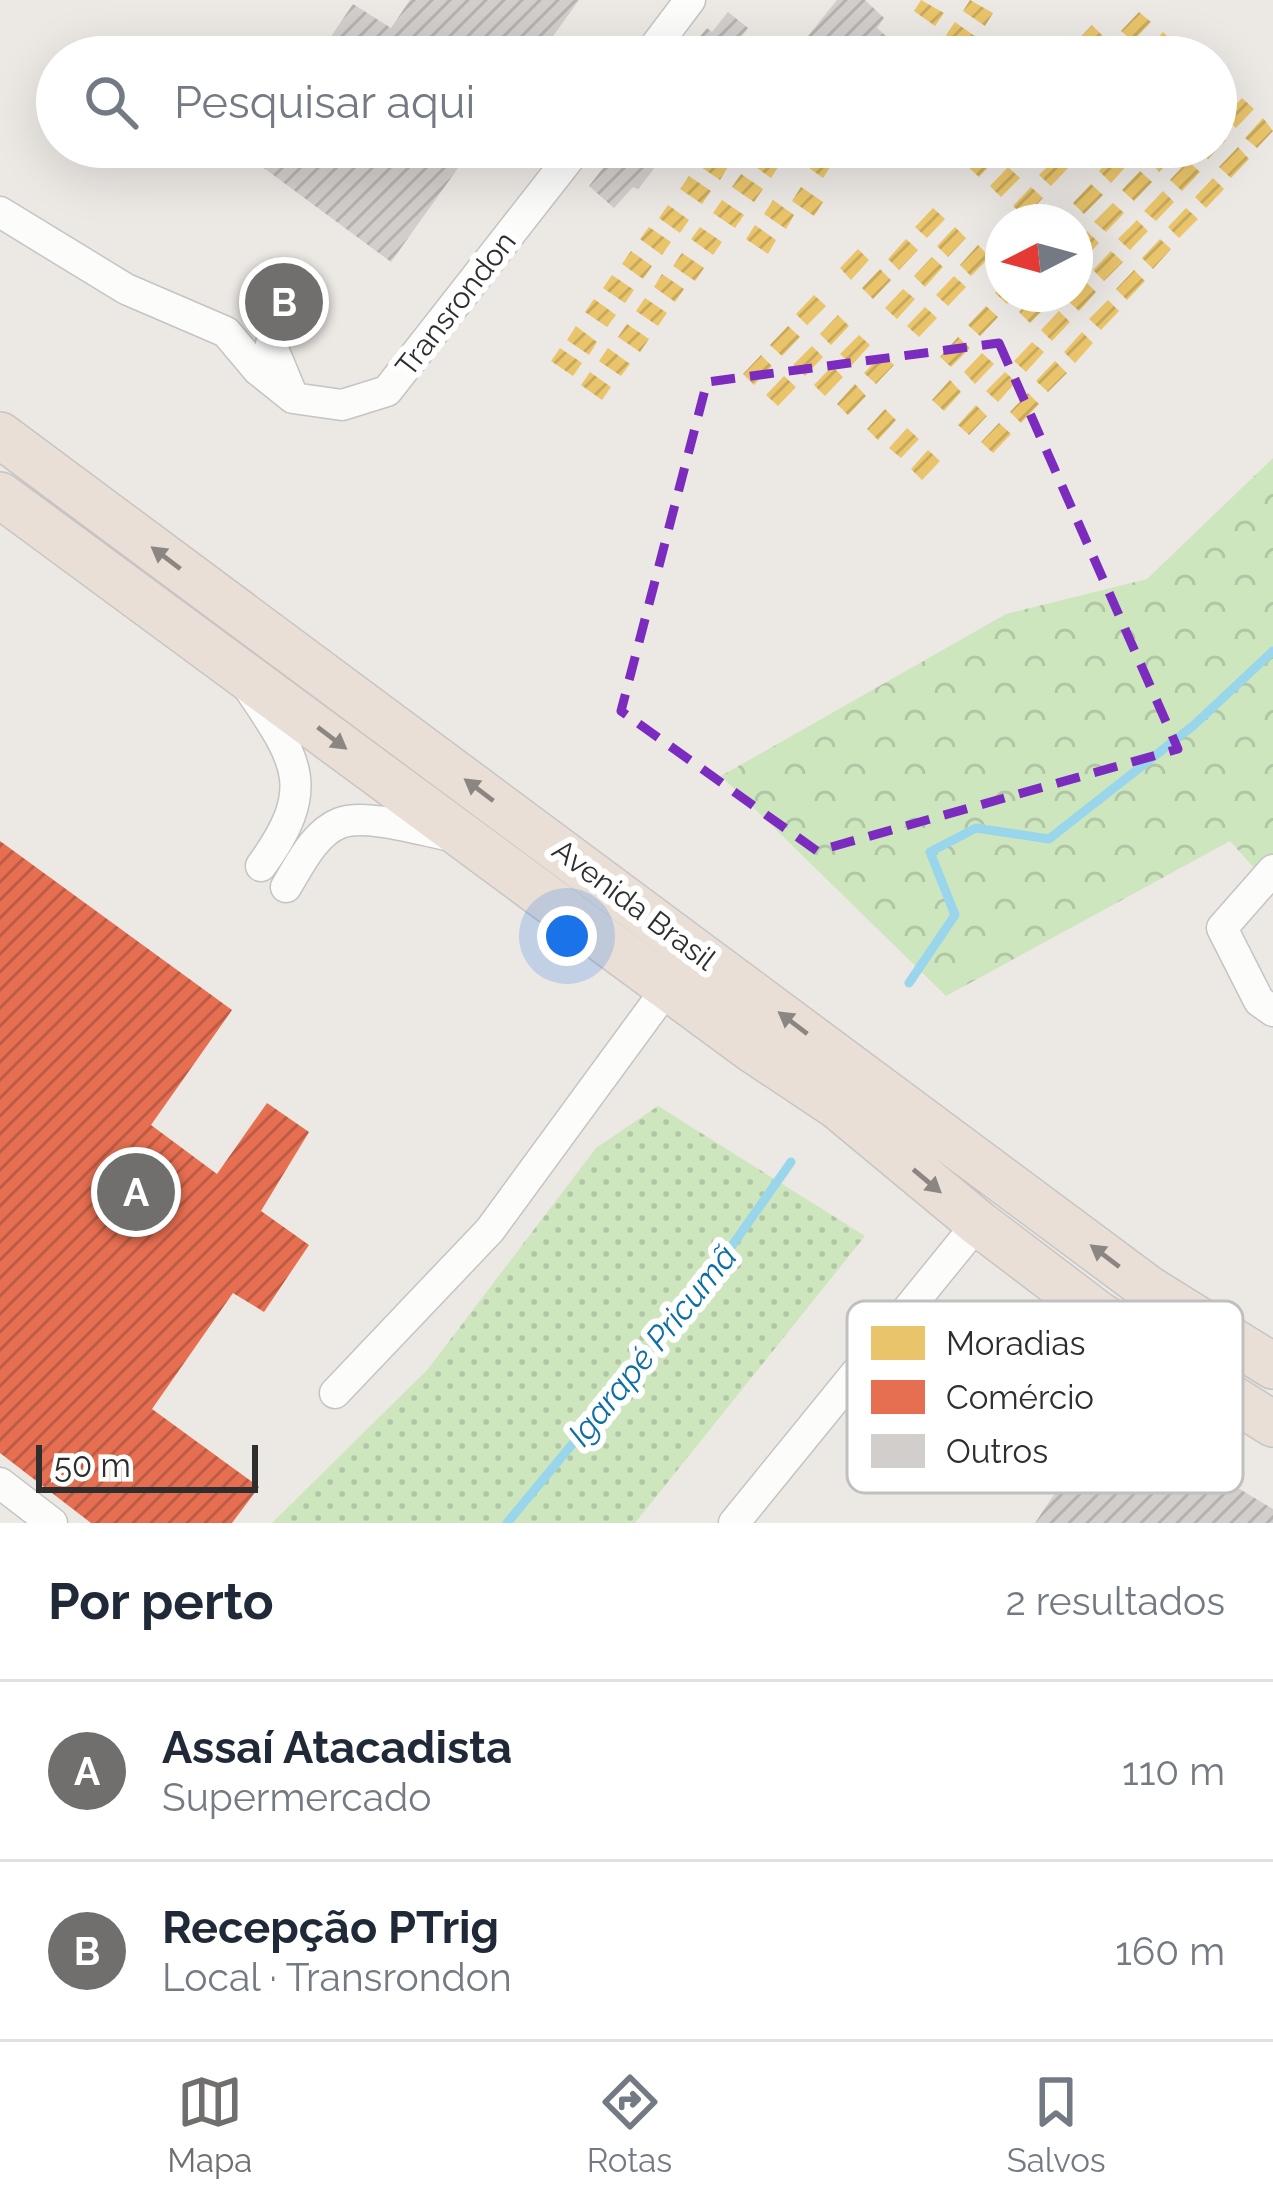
<!DOCTYPE html>
<html lang="pt">
<head>
<meta charset="utf-8">
<style>
	:root { --surface:#fff; --page:#f2f2f3; --text:#1f2937; --muted:#747a83; --line:#e0e1e3; --accent:#706f6e }
	body { margin:0; font-family:Raleway,sans-serif; background:var(--page); color:var(--text) }
	.compass { position:absolute; left:985px; top:204px; width:108px; height:108px; border-radius:50%; background:var(--surface); box-shadow:0 12px 48px #0002; rotate:264deg }
	.scale { position:absolute; left:36px; bottom:30px; width:222px; box-sizing:border-box; padding-left:12px; border:6px solid #2e2e2e; border-top:0; font-size:33px; line-height:42px; white-space:nowrap; color:#2e2e2e; -webkit-text-stroke:9px #fff; paint-order:stroke }
	.you { position:absolute; left:567px; top:936px; width:42px; height:42px; margin:-30px; border:9px solid #fff; border-radius:50%; background:#1a73e8; box-shadow:0 0 0 18px #1a73e833 }
	.badge { display:grid; place-items:center; width:78px; height:78px; border-radius:50%; background:var(--accent); color:#fff; font-size:39px; font-weight:700 }
	.pin { position:absolute; translate:-50% -50%; border:6px solid #fff; box-shadow:0 3px 12px #0006 }
	.list { margin:0; padding:0; list-style:none }
	h2 { display:flex; justify-content:space-between; align-items:center; height:156px; margin:0; padding:0 48px; font-size:51px }
	h2 small { font-size:39px; font-weight:400; color:var(--muted) }
	.list li { display:grid; grid-template-columns:78px 1fr auto; gap:36px; align-items:center; box-sizing:border-box; height:180px; padding:0 48px; border-top:3px solid var(--line) }
	.list b { display:block; font-size:45px; white-space:nowrap }
	.list p { margin:0; font-size:39px; white-space:nowrap; color:var(--muted) }
	.list em { font-size:39px; font-style:normal; color:var(--muted) }
	.icon { flex:none; width:66px; height:66px; fill:none; stroke:currentColor; stroke-width:2; stroke-linecap:round; stroke-linejoin:round }
	.map { position:relative; flex:none; width:1273px; height:1523px; overflow:hidden }
	.search { position:absolute; background:var(--surface); box-shadow:0 12px 48px #0002; left:36px; right:36px; top:36px; height:132px; display:flex; align-items:center; gap:30px; box-sizing:border-box; padding:0 42px; border-radius:66px; color:var(--muted); font-size:45px }
	.sheet { height:516px; background:var(--surface) }
	nav { display:flex; justify-content:space-around; align-items:center; box-sizing:border-box; height:168px; border-top:3px solid var(--line); background:var(--surface); font-size:33px; color:var(--muted) }
	nav a { display:grid; justify-items:center; gap:6px }
	nav .on { color:var(--accent) }
	.map>svg:first-child { display:block }
	.grass { fill:url(#grass-dots) }
	.forest { fill:url(#forest-crowns) }
	.homes { fill:url(#homes-hatch) }
	.shops { fill:url(#shops-hatch) }
	.lines { fill:none; stroke-linecap:round; stroke-linejoin:round }
	.stream { stroke:#99d6ec; stroke-width:9 }
	.building { fill:url(#building-hatch) }
	.minor-casing { stroke:#c5c4c5; stroke-width:33 }
	.highway-casing { stroke:#c6c5c4; stroke-width:48 }
	.minor { stroke:#fcfcfb; stroke-width:30 }
	.highway { stroke:#eadfd6; stroke-width:45 }
	.oneway { fill:#8c8682 }
	.marked { fill:none; stroke:#7b2cbf; stroke-width:9; stroke-dasharray:24 15; stroke-linejoin:round }
	.labels { text-anchor:middle; stroke-width:12; stroke-linejoin:round; paint-order:stroke }
	.street-label { font-size:30px; fill:#2e2e2e; stroke:#fff }
	.water-label { font-size:33px; font-style:italic; fill:#0d6fa3; stroke:#fff }
	.key { fill:#fff; stroke:#c0c0c0; stroke-width:3 }
	.key-label { font-size:33px; fill:#2e2e2e }
</style>
</head>
<body>
<div class="map">
<svg width="1273" height="1523" viewBox="0 0 1273 1523">
	<defs>
		<pattern id="grass-dots" width="8" height="8" patternUnits="userSpaceOnUse" patternTransform="scale(3)"><rect width="8" height="8" fill="#cee6be"/><path d="M2 2h.1M6 6h.1" fill="none" stroke="#b1c6a4" stroke-width="1.8" stroke-linecap="round"/></pattern>
		<pattern id="forest-crowns" width="20" height="18" patternUnits="userSpaceOnUse" patternTransform="scale(3)"><rect width="20" height="18" fill="#cee6be"/><path d="M2 6a3 3 0 1 1 6 0M12 15a3 3 0 1 1 6 0" fill="none" stroke="#b1c6a4"/></pattern>
		<pattern id="homes-hatch" width="6" height="6" patternUnits="userSpaceOnUse" patternTransform="scale(3)"><rect width="6" height="6" fill="#e9c46a"/><path d="M-1 1l2-2M0 6l6-6M5 7l2-2" fill="none" stroke="#c8a95c"/></pattern>
		<pattern id="shops-hatch" width="6" height="6" patternUnits="userSpaceOnUse" patternTransform="scale(3)"><rect width="6" height="6" fill="#e76f51"/><path d="M-1 1l2-2M0 6l6-6M5 7l2-2" fill="none" stroke="#bc5c44"/></pattern>
		<pattern id="building-hatch" width="6" height="6" patternUnits="userSpaceOnUse" patternTransform="scale(3)"><rect width="6" height="6" fill="#d1cecb"/><path d="M-1 1l2-2M0 6l6-6M5 7l2-2" fill="none" stroke="#b4b1af"/></pattern>
	</defs>
	<rect width="100%" height="100%" fill="#ece8e4"/>
	<path class="grass" d="M 658,1106 L 865,1236 L 635,1523 L 272,1523 L 428,1369 L 596,1148 Z"/>
	<path class="forest" d="M 1273,458 L 1273,889 L 1230,841 L 946,996 L 721,776 L 1006,614 L 1147,579 Z"/>
	<path class="homes" d="M 921,0 L 944,13 L 935,26 L 914,11 Z
		M 970,0 L 993,13 L 985,26 L 963,11 Z
		M 1139,12 L 1151,22 L 1133,41 L 1121,31 Z
		M 955,22 L 976,37 L 967,50 L 946,35 Z
		M 1092,25 L 1103,36 L 1085,55 L 1074,44 Z
		M 1163,32 L 1174,43 L 1161,57 L 1151,57 L 1145,51 Z
		M 1113,42 L 1125,54 L 1100,57 Z
		M 1216,78 L 1229,91 L 1216,105 Z
		M 1242,98 L 1254,109 L 1236,128 L 1224,117 Z
		M 1263,118 L 1273,131 L 1257,148 L 1245,138 Z
		M 1216,130 L 1226,140 L 1208,159 L 1195,147 L 1216,147 Z
		M 985,147 L 997,158 L 979,177 L 967,166 Z
		M 1023,147 L 1045,147 L 1026,167 L 1015,156 Z
		M 1161,147 L 1172,147 L 1178,152 L 1159,172 L 1148,160 Z
		M 1238,147 L 1249,159 L 1231,178 L 1219,167 Z
		M 759,149 L 780,164 L 771,178 L 750,163 Z
		M 810,149 L 832,164 L 823,178 L 801,162 Z
		M 707,151 L 728,167 L 720,180 L 698,165 Z
		M 1117,152 L 1129,163 L 1111,183 L 1099,171 Z
		M 1058,156 L 1069,167 L 1051,186 L 1039,175 Z
		M 1188,161 L 1200,172 L 1182,191 L 1170,180 Z
		M 1008,167 L 1020,178 L 1001,197 L 990,186 Z
		M 1140,171 L 1152,182 L 1134,201 L 1122,190 Z
		M 741,174 L 763,189 L 754,202 L 732,187 Z
		M 689,176 L 711,191 L 702,204 L 680,189 Z
		M 1213,178 L 1224,189 L 1206,208 L 1195,197 Z
		M 1091,184 L 1103,195 L 1084,214 L 1073,203 Z
		M 801,187 L 823,202 L 814,216 L 792,201 Z
		M 1031,187 L 1043,198 L 1025,217 L 1013,206 Z
		M 1163,191 L 1174,202 L 1156,221 L 1144,211 Z
		M 722,200 L 744,215 L 735,228 L 713,213 Z
		M 773,200 L 794,215 L 786,229 L 764,214 Z
		M 1113,203 L 1124,213 L 1106,232 L 1094,222 Z
		M 668,205 L 689,220 L 680,233 L 659,218 Z
		M 933,208 L 945,219 L 927,238 L 915,227 Z
		M 1186,208 L 1198,219 L 1179,238 L 1168,227 Z
		M 1137,220 L 1148,231 L 1130,250 L 1118,239 Z
		M 755,225 L 776,240 L 768,254 L 746,239 Z
		M 649,227 L 671,242 L 662,255 L 640,239 Z
		M 700,227 L 722,242 L 713,255 L 691,239 Z
		M 955,227 L 966,238 L 948,257 L 937,246 Z
		M 1087,231 L 1099,243 L 1081,262 L 1075,257 L 1075,244 Z
		M 906,239 L 918,250 L 899,270 L 888,259 Z
		M 1160,239 L 1171,249 L 1153,269 L 1142,258 Z
		M 978,245 L 990,257 L 971,276 L 960,265 Z
		M 858,249 L 869,260 L 851,280 L 840,268 Z
		M 631,251 L 652,266 L 643,279 L 622,264 Z
		M 1111,251 L 1123,262 L 1104,281 L 1093,270 Z
		M 682,253 L 704,268 L 695,281 L 673,266 Z
		M 932,257 L 943,267 L 925,287 L 914,276 Z
		M 880,269 L 891,280 L 873,299 L 862,288 Z
		M 1134,270 L 1145,281 L 1127,300 L 1116,289 Z
		M 662,274 L 684,289 L 675,302 L 654,287 Z
		M 612,275 L 634,290 L 625,303 L 603,288 Z
		M 954,276 L 966,287 L 948,306 L 936,295 Z
		M 1085,281 L 1096,292 L 1079,311 L 1067,300 Z
		M 1003,285 L 1003,294 L 1016,294 L 1007,304 L 995,293 Z
		M 903,289 L 915,299 L 897,319 L 885,308 Z
		M 1036,294 L 1049,304 L 1030,323 L 1019,312 Z
		M 814,295 L 826,306 L 807,325 L 796,314 Z
		M 645,298 L 667,313 L 658,326 L 636,311 Z
		M 594,299 L 616,315 L 607,327 L 585,312 Z
		M 1108,300 L 1119,311 L 1101,330 L 1089,319 Z
		M 986,306 L 998,317 L 980,336 L 968,325 Z
		M 925,307 L 937,318 L 919,337 L 907,326 Z
		M 1059,311 L 1070,322 L 1052,341 L 1041,330 Z
		M 838,315 L 849,326 L 831,345 L 820,334 Z
		M 627,324 L 649,339 L 640,352 L 618,337 Z
		M 576,326 L 597,342 L 589,355 L 567,340 Z
		M 788,326 L 800,337 L 782,356 L 770,345 Z
		M 1082,332 L 1093,343 L 1075,363 L 1064,352 Z
		M 859,335 L 870,345 L 852,365 L 840,354 Z
		M 958,337 L 970,348 L 951,367 L 940,357 Z
		M 1032,342 L 1044,352 L 1026,372 L 1014,361 Z
		M 812,346 L 823,357 L 805,376 L 793,365 Z
		M 560,348 L 582,363 L 573,376 L 551,361 Z
		M 608,348 L 630,364 L 621,376 L 599,361 Z
		M 982,353 L 994,364 L 975,384 L 964,372 Z
		M 882,354 L 894,365 L 876,384 L 864,373 Z
		M 761,355 L 772,366 L 754,385 L 743,374 Z
		M 1055,361 L 1067,373 L 1048,392 L 1036,381 Z
		M 832,366 L 843,377 L 825,396 L 814,385 Z
		M 590,372 L 611,387 L 602,400 L 581,385 Z
		M 1005,372 L 1016,382 L 998,402 L 986,391 Z
		M 784,376 L 796,387 L 778,406 L 766,395 Z
		M 950,380 L 961,392 L 944,411 L 932,400 Z
		M 855,384 L 866,396 L 848,415 L 837,404 Z
		M 1028,393 L 1039,404 L 1021,423 L 1010,412 Z
		M 976,405 L 987,416 L 969,435 L 958,425 Z
		M 885,409 L 896,420 L 878,440 L 867,429 Z
		M 999,423 L 1011,434 L 993,453 L 981,442 Z
		M 907,428 L 919,439 L 901,458 L 889,448 Z
		M 928,450 L 940,461 L 922,480 L 911,469 Z"/>
	<path class="shops" d="M 0,841 L 232,1010 L 151,1125 L 217,1174 L 267,1103 L 309,1132 L 261,1211 L 309,1245 L 264,1312 L 233,1293 L 152,1409 L 259,1487 L 232,1523 L 91,1523 L 0,1453 Z"/>
	<g class="lines">
		<path class="stream" d="M 909,983 L 955,915 L 930,852 L 976,828 L 1049,839 L 1194,725 L 1273,651
			M 507,1523 L 705,1284 L 791,1162"/>
	</g>
	<path class="building" d="M 410,0 L 579,0 L 538,57 L 317,57 L 353,4 L 391,28 Z
		M 837,0 L 865,0 L 884,18 L 877,28 L 910,57 L 791,57 Z
		M 728,12 L 748,28 L 729,53 L 733,57 L 683,57 L 707,28 L 712,32 Z
		M 256,147 L 473,147 L 391,262 L 249,157 Z
		M 611,147 L 671,147 L 638,189 L 633,187 L 614,208 L 589,186 L 607,163 L 601,159 Z
		M 286,277 L 307,291 L 283,327 L 262,313 Z
		M 1110,1411 L 1273,1509 L 1273,1523 L 1035,1523 Z"/>
	<g class="lines">
		<defs>
			<path id="minor" d="M 647,57 L 690,0
				M 0,212 L 126,289 L 226,332 L 258,370 L 293,398 L 342,405 L 387,391 L 578,147
				M 277,326 L 271,344 L 291,392
				M 250,690 C 300,763 316,790 261,866
				M 1273,870 L 1222,928 L 1259,1001 L 1273,1011
				M 286,887 C 299,866 314,833 340,823 C 366,813 424,831 452,836
				M 335,1393 L 490,1230 L 668,987
				M 0,1483 L 52,1523
				M 734,1523 L 978,1223"/>
			<path id="highway" d="M 0,435 L 1149,1289 L 1273,1366
				M 0,495 L 750,1048 L 837,1106 L 978,1223 L 1098,1314 L 1273,1424"/>
		</defs>
		<use href="#minor" class="minor-casing"/>
		<use href="#highway" class="highway-casing"/>
		<use href="#minor" class="minor"/>
		<use href="#highway" class="highway"/>
	</g>
	<defs><path id="oneway-solid" d="M-6-.8H1V-3.2L6.5 0L1 3.2V.8H-6Z" transform="scale(3)"/></defs>
	<g class="oneway">
		<use href="#oneway-solid" transform="translate(166 558) rotate(-143)"/>
		<use href="#oneway-solid" transform="translate(332 738) rotate(37)"/>
		<use href="#oneway-solid" transform="translate(479 790) rotate(-143)"/>
		<use href="#oneway-solid" transform="translate(793 1023) rotate(-143)"/>
		<use href="#oneway-solid" transform="translate(927 1181) rotate(40)"/>
		<use href="#oneway-solid" transform="translate(1105 1256) rotate(-143)"/>
	</g>
	<path class="marked" d="M 999,343 L 1178,749 L 817,851 L 621,711 L 707,382 Z"/>
	<g class="labels">
		<g class="street-label">
			<text transform="translate(456 304) rotate(-52)" y="10">Transrondon</text>
			<text transform="translate(634 905) rotate(37)" y="10">Avenida Brasil</text>
		</g>
		<g class="water-label">
			<text transform="translate(652 1345) rotate(-51)" y="12">Igarapé Pricumã</text>
		</g>
	</g>
	<rect x="847" y="1301" width="396" height="192" rx="18" class="key"/>
	<rect x="871" y="1326" width="54" height="34" fill="#e9c46a"/>
	<rect x="871" y="1380" width="54" height="34" fill="#e76f51"/>
	<rect x="871" y="1434" width="54" height="34" fill="#d1cecb"/>
	<g class="key-label">
		<text x="946" y="1355">Moradias</text>
		<text x="946" y="1409">Comércio</text>
		<text x="946" y="1463">Outros</text>
	</g>
</svg>
<svg class="compass" viewBox="-18 -18 36 36"><path d="M0-13l5 13h-10z" fill="#e53935"/><path d="M0 13l5-13h-10z" fill="#747a83"/></svg>
<div class="scale">50 m</div>
<div class="you"></div>
<div class="pin badge" style="left:136px;top:1192px">A</div>
<div class="pin badge" style="left:284px;top:302px">B</div>
<div class="search"><svg class="icon" aria-label="search" viewBox="0 0 24 24"><circle cx="10" cy="10" r="6"/><path d="M15 15l6 6"/></svg>Pesquisar aqui</div>
</div>
<section class="sheet">
<h2>Por perto<small>2 resultados</small></h2>
<ul class="list">
<li><span class="badge">A</span><div><b>Assaí Atacadista</b><p>Supermercado</p></div><em>110 m</em></li>
<li><span class="badge">B</span><div><b>Recepção PTrig</b><p>Local · Transrondon</p></div><em>160 m</em></li>
</ul>
</section>
<nav>
<a class="on"><svg class="icon" aria-label="map" viewBox="0 0 24 24"><path d="M3 6l6-2 6 2 6-2v14l-6 2-6-2-6 2zM9 4v14M15 6v14"/></svg>Mapa</a>
<a><svg class="icon" aria-label="directions" viewBox="0 0 24 24"><path d="M12 3l9 9-9 9-9-9zM9 14v-3h6M13 9l2 2-2 2"/></svg>Rotas</a>
<a><svg class="icon" aria-label="saved" viewBox="0 0 24 24"><path d="M7 4h10v16l-5-4-5 4z"/></svg>Salvos</a>
</nav>
</body>
</html>
